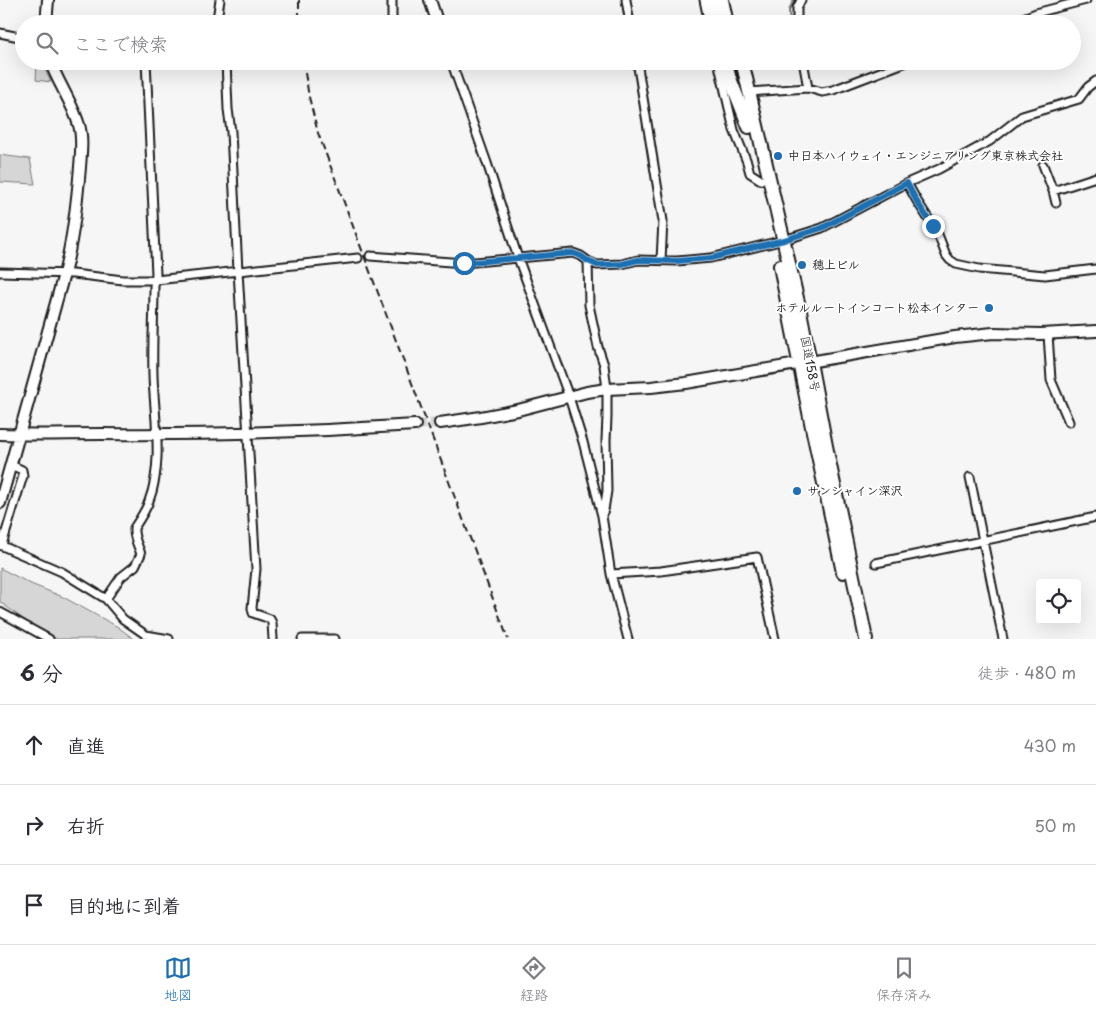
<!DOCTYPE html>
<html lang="ja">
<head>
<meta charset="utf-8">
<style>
	:root { --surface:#fff; --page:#f7f7f7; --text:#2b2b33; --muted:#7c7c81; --line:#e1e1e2; --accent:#1f6fb2 }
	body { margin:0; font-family:"Playpen Sans","Klee One",sans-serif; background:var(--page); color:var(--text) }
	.controls { position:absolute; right:15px; bottom:15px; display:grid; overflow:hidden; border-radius:5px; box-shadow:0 5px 20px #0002 }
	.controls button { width:45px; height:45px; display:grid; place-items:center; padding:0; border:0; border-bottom:1px solid var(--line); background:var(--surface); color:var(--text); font:25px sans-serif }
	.stop { position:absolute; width:15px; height:15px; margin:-11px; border:4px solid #1f6fb2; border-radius:50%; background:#fff }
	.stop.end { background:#1f6fb2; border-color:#fff; box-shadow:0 1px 5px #0008 }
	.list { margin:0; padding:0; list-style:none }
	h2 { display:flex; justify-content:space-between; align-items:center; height:65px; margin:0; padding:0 20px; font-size:21px }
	h2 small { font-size:16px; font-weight:400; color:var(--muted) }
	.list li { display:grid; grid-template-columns:32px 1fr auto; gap:15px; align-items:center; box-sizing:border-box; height:80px; padding:0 20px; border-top:1px solid var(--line) }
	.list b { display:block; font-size:19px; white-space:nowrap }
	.list em { font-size:16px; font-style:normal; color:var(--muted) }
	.icon { flex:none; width:28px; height:28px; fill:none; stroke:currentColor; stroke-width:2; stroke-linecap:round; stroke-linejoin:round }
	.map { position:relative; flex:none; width:1096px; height:639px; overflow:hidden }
	.search { position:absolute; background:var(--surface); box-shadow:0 5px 20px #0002; left:15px; right:15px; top:15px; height:55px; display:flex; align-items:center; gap:12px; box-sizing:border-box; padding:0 18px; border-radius:28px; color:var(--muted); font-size:19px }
	.sheet { height:305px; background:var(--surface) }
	nav { display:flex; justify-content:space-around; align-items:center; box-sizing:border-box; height:70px; border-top:1px solid var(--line); background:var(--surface); font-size:14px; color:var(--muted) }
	nav a { display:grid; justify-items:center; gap:2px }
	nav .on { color:var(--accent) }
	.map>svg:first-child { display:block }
	.green { fill:#d6d6d6; stroke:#797979 }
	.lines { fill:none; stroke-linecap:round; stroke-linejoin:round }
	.stream { stroke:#727272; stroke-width:2 }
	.secondary-tunnel { stroke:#d5d5d5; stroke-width:10; stroke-dasharray:10 5; stroke-linecap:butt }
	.street-casing { stroke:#1c1c1c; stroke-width:11 }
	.secondary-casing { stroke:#1c1c1c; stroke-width:14 }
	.highway-casing { stroke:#1c1c1c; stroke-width:16 }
	.street { stroke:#fff; stroke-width:7 }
	.secondary { stroke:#fff; stroke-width:10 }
	.highway { stroke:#fff; stroke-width:12 }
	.rail { stroke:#1c1c1c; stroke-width:2; stroke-dasharray:8 4; stroke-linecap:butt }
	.route { stroke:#1f6fb2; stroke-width:6 }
	.poi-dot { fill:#1f6fb2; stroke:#fff; stroke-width:2 }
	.labels { text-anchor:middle; stroke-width:4; stroke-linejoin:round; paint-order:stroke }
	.poi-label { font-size:12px; font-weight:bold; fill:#1c1c1c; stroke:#fff; text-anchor:start }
	.street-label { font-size:12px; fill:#1c1c1c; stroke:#fff }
</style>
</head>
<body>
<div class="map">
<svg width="1096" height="639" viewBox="0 0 1096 639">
	<rect width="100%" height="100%" fill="#f6f6f6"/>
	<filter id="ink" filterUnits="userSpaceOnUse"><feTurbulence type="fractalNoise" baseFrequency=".02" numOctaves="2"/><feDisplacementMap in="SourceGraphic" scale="10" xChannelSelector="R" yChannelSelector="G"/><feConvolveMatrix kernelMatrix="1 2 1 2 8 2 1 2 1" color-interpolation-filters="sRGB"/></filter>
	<g filter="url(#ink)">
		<path class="green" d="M 37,61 L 43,61 L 45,70 L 51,82 L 36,80 Z
			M 0,155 L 30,159 L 35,184 L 0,182 Z
			M 0,568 L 31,584 L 63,597 L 118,627 L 134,639 L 57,639 L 30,624 L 0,602 Z"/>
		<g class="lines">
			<path class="stream" d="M 790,24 L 789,10 L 794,0"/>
			<path class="secondary-tunnel" d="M 415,425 L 440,423"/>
			<defs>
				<path id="street" d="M 392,0 L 392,24
					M 626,0 L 630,24
					M 704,0 L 709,24
					M 218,24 L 217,19 L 220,0
					M 797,24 L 797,8 L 801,0
					M 1008,24 L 1036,13 L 1086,0
					M 0,33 L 24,38
					M 226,61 L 228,109 L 231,132 L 238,271 L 256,569 L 252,608 L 253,613 L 270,619 L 272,623 L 273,639
					M 451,61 L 487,163 L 518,258 L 569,397 L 583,442 L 602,516 L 611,574 L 628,639
					M 637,61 L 663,221 L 661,260
					M 718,61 L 734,130 L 747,162 L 750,173 L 761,180
					M 803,61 L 808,88
					M 749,92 L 808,88 L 822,92 L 833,90 L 909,61
					M 1043,165 L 1053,191 L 1056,203
					M 907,183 L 917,201 L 937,232 L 946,255 L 950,260 L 956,264 L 979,269 L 1045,275 L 1096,269
					M 1053,191 L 1096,177
					M 370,256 L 464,263 L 573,253 L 581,256 L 588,261 L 597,265 L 622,264 L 638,260 L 677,261 L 711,258 L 784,240 L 822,228 L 907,183 L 939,169 L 990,141 L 1022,116 L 1079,99 L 1088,87 L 1096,81
					M 588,261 L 589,305 L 598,347 L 604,365 L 607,389 L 607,417 L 606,440 L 607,491 L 604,510 L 602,515
					M 0,272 L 73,274 L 123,280 L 156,280 L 358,258
					M 1048,334 L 1051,380 L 1069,422
					M 970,477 L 1003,639
					M 0,545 L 62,572 L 106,599 L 123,619 L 146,635 L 169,639
					M 2,545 L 23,476 L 22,470 L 11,465
					M 876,563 L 1096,517
					M 611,574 L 661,571 L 757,557 L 775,639
					M 106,599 L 121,577 L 135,566 L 141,554 C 138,545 133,537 134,528 C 140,519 146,510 149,501 C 164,461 154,416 153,375 C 152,345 154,315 154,286 L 156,274 L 146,61
					M 0,612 L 49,639
					M 302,639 L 335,639"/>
				<path id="secondary" d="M 430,0 L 438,24
					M 46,24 L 48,0
					M 440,423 L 481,417 L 518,410 L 587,392 L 607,389 L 651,387 L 686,383 L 955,337 L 993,333 L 1041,334 L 1096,331
					M 0,434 C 34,435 69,434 103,434 C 207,435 311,432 415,425
					M 0,503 L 64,274 C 73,239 77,203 80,167 C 81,153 83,138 79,125 C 72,102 58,83 50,61"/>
				<path id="highway" d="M 711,0 L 717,24
					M 722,0 L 727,24
					M 726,61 L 729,76 L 749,127
					M 742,61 L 800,311 L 810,362 L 826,446 L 866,639
					M 780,266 L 812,427 L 843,572"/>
			</defs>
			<use href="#street" class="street-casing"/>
			<use href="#secondary" class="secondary-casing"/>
			<use href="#highway" class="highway-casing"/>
			<use href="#street" class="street"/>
			<use href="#secondary" class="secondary"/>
			<use href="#highway" class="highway"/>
			<path class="rail" d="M 299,0 L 299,24
				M 303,61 L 309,97 L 318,133 L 508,639"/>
		</g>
	</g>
	<g class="lines" filter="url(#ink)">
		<path class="route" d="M 464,263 L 573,253 L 581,256 L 588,261 L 597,265 L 622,264 L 638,260 L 677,261 L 711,258 L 784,240 L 822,228 L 907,183 L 917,202 L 933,226"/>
	</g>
	<g class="poi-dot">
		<circle cx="778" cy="156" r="5"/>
		<circle cx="802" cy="265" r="5"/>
		<circle cx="989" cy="308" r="5"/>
		<circle cx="797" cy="491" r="5"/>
	</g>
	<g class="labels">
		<g class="poi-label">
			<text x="788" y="160">中日本ハイウェイ・エンジニアリング東京株式会社</text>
			<text x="812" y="269">穂上ビル</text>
			<text x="979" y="312" text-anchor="end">ホテルルートインコート松本インター</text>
			<text x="807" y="495">サンシャイン深沢</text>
		</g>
		<g class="street-label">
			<text transform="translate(810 364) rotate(79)" y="4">国道158号</text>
		</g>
	</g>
</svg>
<div class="controls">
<button><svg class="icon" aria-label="locate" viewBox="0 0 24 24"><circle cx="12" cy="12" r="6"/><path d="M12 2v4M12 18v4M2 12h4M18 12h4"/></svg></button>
</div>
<div class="stop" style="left:464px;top:263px"></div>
<div class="stop end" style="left:933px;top:226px"></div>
<div class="search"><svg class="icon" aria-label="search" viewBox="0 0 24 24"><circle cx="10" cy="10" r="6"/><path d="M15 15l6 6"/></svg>ここで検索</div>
</div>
<section class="sheet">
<h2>6 分<small>徒歩 · 480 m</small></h2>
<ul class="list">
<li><svg class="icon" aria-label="ahead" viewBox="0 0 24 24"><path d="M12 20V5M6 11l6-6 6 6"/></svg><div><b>直進</b></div><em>430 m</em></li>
<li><svg class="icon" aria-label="right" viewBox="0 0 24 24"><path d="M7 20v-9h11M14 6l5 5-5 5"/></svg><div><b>右折</b></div><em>50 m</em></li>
<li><svg class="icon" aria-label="arrive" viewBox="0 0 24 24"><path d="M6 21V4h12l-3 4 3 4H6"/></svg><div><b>目的地に到着</b></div></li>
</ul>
</section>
<nav>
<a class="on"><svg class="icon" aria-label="map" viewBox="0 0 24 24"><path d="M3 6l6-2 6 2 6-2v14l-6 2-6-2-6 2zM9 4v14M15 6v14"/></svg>地図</a>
<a><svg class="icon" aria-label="directions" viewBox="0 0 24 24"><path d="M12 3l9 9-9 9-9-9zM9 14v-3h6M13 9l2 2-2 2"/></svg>経路</a>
<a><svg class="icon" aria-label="saved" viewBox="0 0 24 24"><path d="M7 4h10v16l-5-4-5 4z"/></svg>保存済み</a>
</nav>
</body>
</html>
